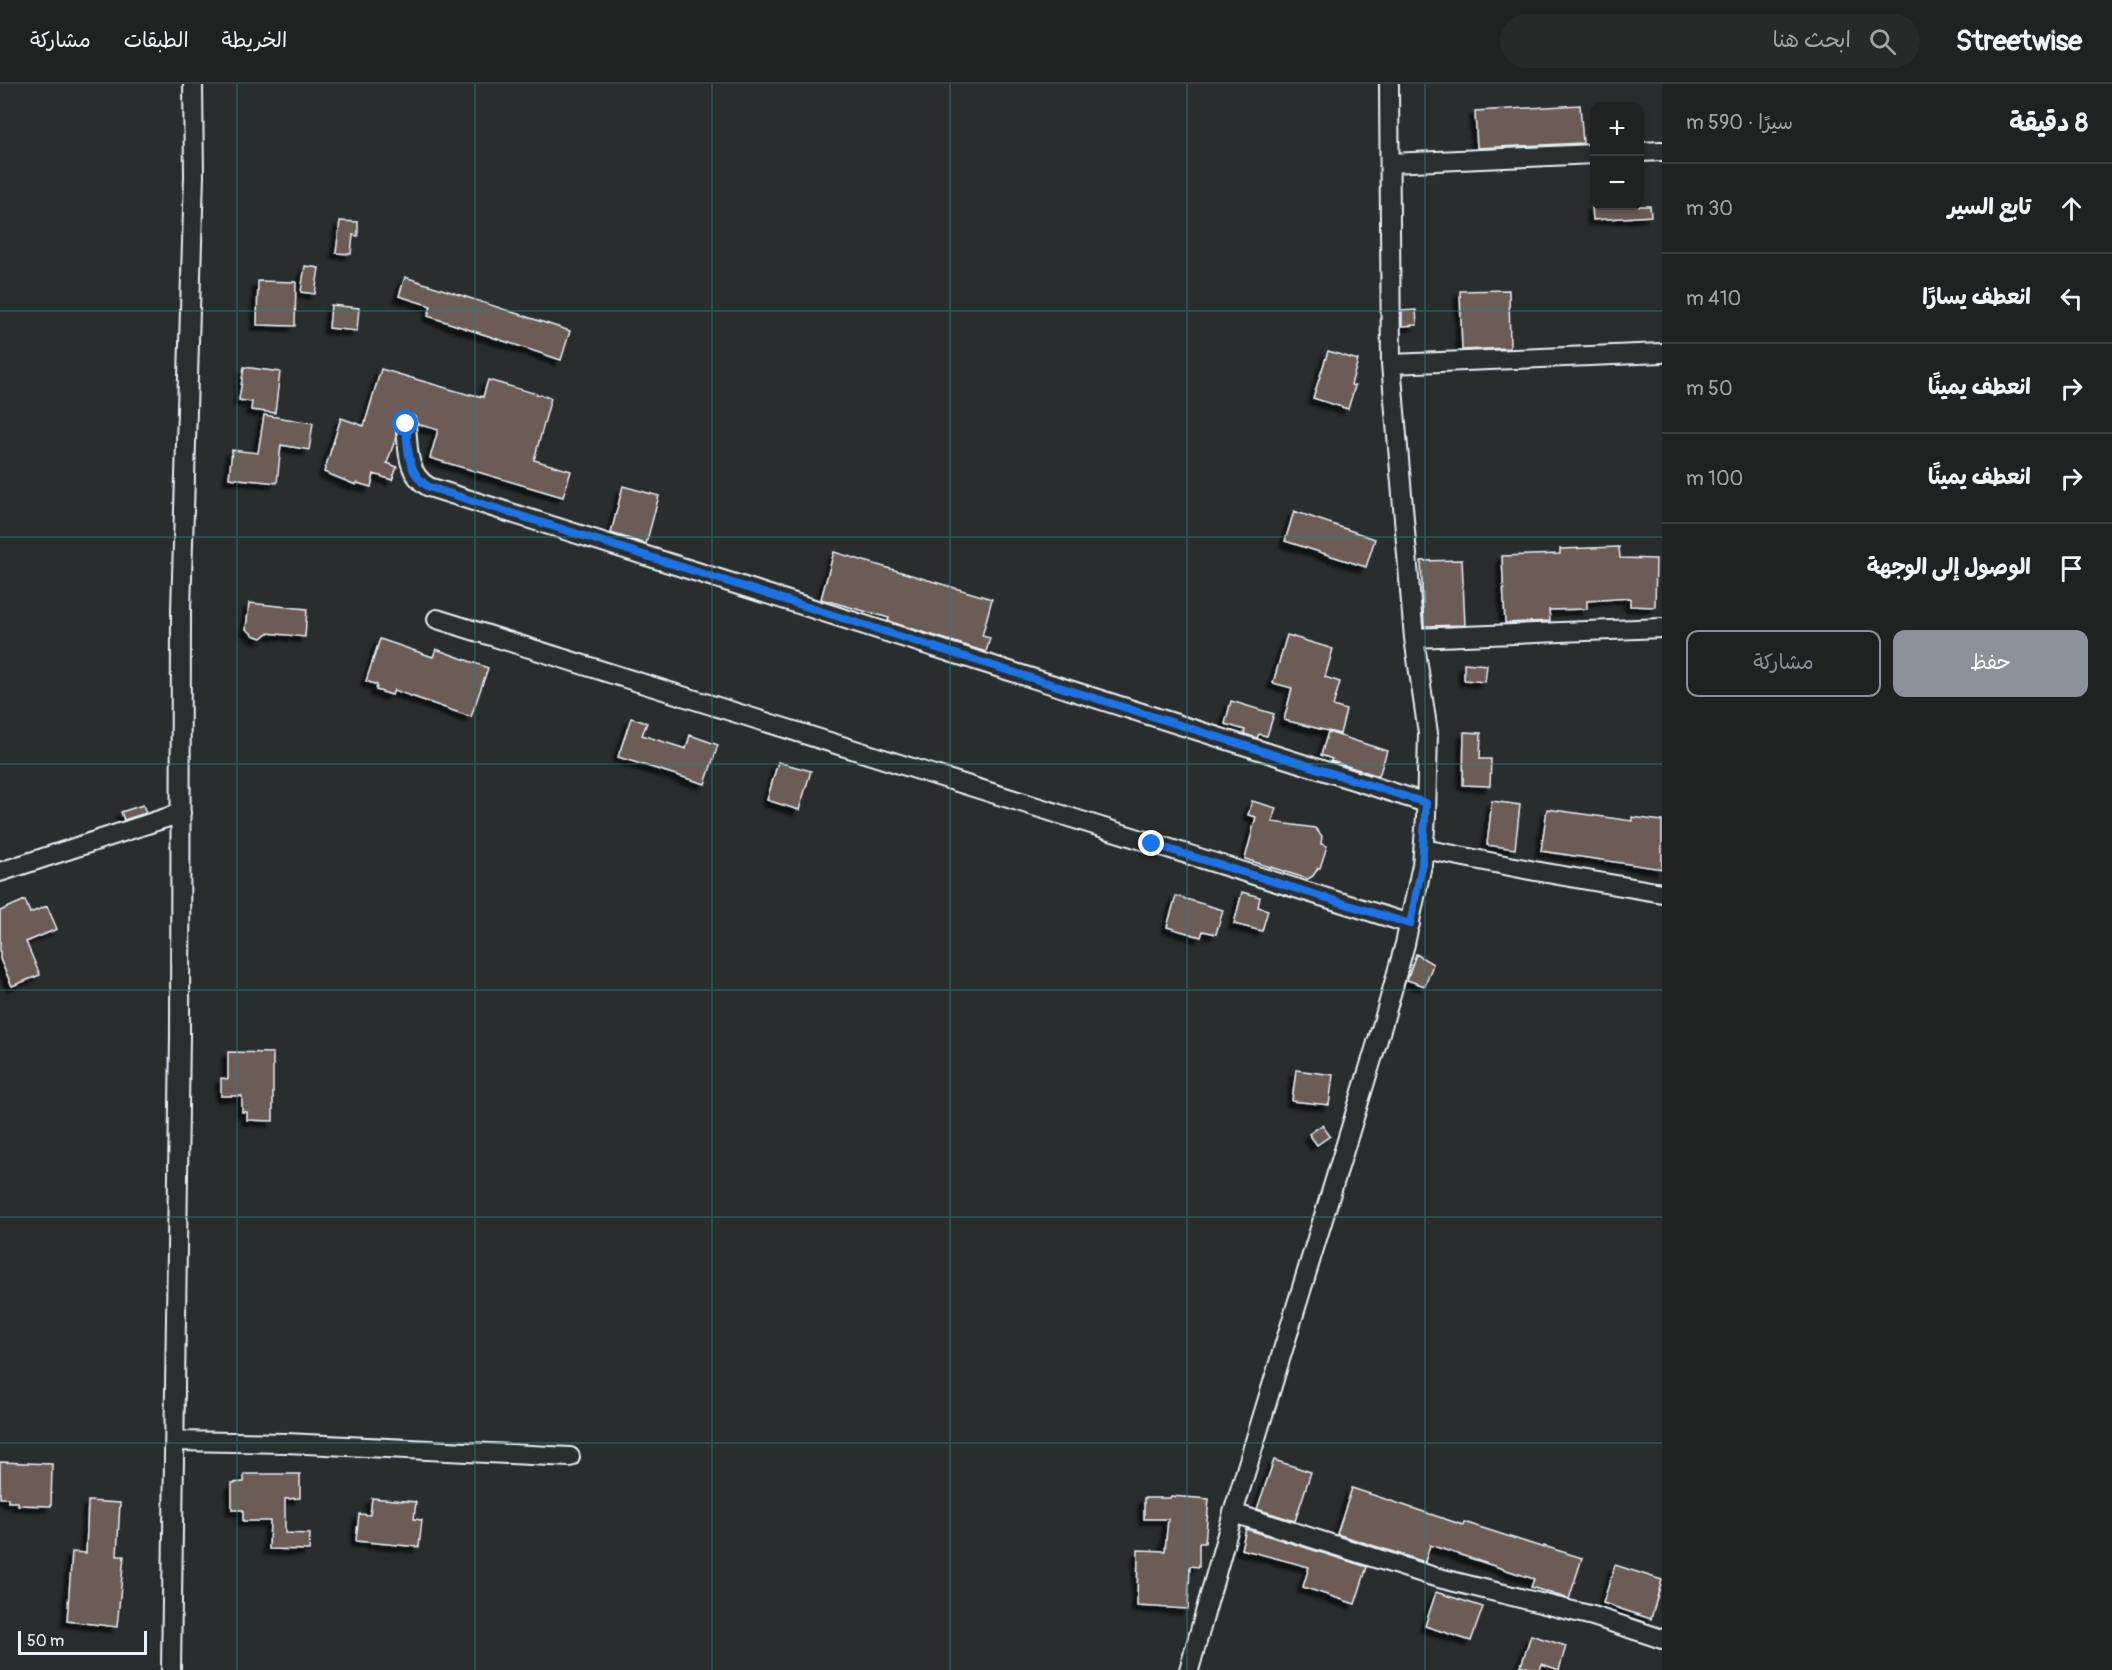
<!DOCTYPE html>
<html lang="ar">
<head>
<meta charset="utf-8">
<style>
	:root { --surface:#202222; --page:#282a2a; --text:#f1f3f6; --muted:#a2a4a5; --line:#3d3f40; --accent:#8c9099 }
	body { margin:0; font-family:Pangolin,"Playpen Sans Arabic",sans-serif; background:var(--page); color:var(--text); direction:rtl }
	.controls { position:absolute; right:18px; top:18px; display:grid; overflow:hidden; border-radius:12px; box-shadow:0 3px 9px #0003 }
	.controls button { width:54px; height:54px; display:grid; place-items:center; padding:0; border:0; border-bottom:2px solid var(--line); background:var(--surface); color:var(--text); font:30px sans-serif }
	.scale { position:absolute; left:18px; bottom:15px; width:129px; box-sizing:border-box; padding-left:6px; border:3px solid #e8f1f8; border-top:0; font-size:16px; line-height:21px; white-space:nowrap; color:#e8f1f8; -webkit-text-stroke:4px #2a2d2e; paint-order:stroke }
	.stop { position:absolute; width:18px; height:18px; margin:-14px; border:4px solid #1a73e8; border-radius:50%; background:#fff }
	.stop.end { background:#1a73e8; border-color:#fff; box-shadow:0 2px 6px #0008 }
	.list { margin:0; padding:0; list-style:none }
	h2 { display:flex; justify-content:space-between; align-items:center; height:78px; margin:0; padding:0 24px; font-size:26px }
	h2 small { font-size:20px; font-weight:400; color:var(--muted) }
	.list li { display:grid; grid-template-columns:39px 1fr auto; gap:18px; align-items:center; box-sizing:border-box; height:90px; padding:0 24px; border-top:2px solid var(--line) }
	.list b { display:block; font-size:22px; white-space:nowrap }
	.list em { font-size:20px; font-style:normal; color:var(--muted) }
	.actions { display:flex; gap:12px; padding:18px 24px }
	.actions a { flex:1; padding:14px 0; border:2px solid var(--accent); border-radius:12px; text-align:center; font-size:21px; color:var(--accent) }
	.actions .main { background:var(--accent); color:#fff }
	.icon { flex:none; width:33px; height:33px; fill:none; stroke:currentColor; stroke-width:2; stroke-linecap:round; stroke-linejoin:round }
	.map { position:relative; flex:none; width:1662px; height:1586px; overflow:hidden; direction:ltr }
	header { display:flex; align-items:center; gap:36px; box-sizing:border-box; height:84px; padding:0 30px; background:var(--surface); border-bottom:2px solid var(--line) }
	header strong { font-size:28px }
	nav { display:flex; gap:33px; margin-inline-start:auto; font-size:21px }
	.search { width:420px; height:54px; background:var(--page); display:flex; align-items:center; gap:15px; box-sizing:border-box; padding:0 21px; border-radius:33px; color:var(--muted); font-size:22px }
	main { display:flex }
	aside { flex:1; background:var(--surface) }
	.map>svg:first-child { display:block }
	.building { fill:#6c5c54; stroke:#e8f1f8; stroke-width:1.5; filter:url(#shadow) }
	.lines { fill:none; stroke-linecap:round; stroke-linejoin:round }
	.minor-casing { stroke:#e8f1f8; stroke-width:22 }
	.minor { stroke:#2a2d2e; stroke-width:18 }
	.route { stroke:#1a73e8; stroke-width:8 }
	.grid { fill:none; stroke:#25827c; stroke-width:1.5; stroke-opacity:0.55 }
</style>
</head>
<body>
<header>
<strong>Streetwise</strong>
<div class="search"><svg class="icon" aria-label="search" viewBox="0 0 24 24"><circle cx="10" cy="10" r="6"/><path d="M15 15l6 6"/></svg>ابحث هنا</div>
<nav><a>الخريطة</a><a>الطبقات</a><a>مشاركة</a></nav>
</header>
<main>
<aside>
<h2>8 دقيقة<small>سيرًا · 590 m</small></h2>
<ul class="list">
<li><svg class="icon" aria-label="ahead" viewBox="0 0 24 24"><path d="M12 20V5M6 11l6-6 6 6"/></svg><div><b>تابع السير</b></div><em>30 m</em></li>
<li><svg class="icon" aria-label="left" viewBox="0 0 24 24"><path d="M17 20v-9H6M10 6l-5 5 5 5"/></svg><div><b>انعطف يسارًا</b></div><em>410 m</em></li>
<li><svg class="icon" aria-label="right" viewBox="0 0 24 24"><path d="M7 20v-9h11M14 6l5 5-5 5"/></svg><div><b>انعطف يمينًا</b></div><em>50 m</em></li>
<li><svg class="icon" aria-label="right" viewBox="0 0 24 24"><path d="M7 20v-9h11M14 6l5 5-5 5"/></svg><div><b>انعطف يمينًا</b></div><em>100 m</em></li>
<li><svg class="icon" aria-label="arrive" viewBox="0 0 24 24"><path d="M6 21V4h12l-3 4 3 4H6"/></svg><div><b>الوصول إلى الوجهة</b></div></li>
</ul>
<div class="actions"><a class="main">حفظ</a><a>مشاركة</a></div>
</aside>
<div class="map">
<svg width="1662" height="1586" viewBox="0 0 1662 1586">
	<defs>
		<filter id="shadow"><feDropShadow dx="-5.5" dy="5.5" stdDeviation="1.5" flood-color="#0009"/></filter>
	</defs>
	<rect width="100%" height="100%" fill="#2a2d2e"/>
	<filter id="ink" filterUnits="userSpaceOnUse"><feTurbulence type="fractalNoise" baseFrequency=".0167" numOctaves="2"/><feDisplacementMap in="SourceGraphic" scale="12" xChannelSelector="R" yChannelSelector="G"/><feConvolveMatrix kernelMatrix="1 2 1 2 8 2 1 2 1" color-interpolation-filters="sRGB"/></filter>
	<g filter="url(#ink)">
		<path class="building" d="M 1580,21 L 1583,59 L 1477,64 L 1475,27 Z
			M 1592,122 L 1650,122 L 1651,132 L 1593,136 Z
			M 340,137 L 358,138 L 358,152 L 353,151 L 351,170 L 336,169 Z
			M 305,182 L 319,184 L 315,210 L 301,208 Z
			M 405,193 L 570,247 L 561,276 L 428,232 L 431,222 L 399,212 Z
			M 258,197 L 296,198 L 295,242 L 257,241 Z
			M 1509,206 L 1510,264 L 1462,266 L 1460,207 Z
			M 331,221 L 359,224 L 357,247 L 329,244 Z
			M 1416,226 L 1417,241 L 1402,242 L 1402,227 Z
			M 1328,267 L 1358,276 L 1351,301 L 1355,302 L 1348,325 L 1313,314 Z
			M 244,283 L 280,288 L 275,329 L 251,326 L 252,318 L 239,316 Z
			M 381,285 L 470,311 L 470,310 L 483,313 L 488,296 L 551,314 L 534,376 L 571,387 L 563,413 L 430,374 L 438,346 L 417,340 L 415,333 L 406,329 L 399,331 L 396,336 L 396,353 L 387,379 L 397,383 L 392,396 L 374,390 L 371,403 L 357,399 L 356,401 L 324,388 L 341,334 L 364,342 Z
			M 264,331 L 313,339 L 309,366 L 281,361 L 277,399 L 229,394 L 232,366 L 258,369 Z
			M 623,402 L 659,412 L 646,460 L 611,449 Z
			M 1294,427 L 1375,455 L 1366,483 L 1285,457 Z
			M 1619,463 L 1620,474 L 1656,475 L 1655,523 L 1630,522 L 1630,514 L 1587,517 L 1587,525 L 1549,526 L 1550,537 L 1505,539 L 1502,472 L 1560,470 L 1560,465 Z
			M 834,468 L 992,515 L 982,552 L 990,554 L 986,568 L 888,537 L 889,534 L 821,515 Z
			M 1462,476 L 1465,541 L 1424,542 L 1421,477 Z
			M 249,519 L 307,525 L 305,553 L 268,549 L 262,554 L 255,552 L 246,545 Z
			M 1287,551 L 1333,565 L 1325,593 L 1340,598 L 1333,622 L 1346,626 L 1340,650 L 1284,636 L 1292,604 L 1273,599 Z
			M 380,555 L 433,573 L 436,565 L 488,584 L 471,633 L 394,606 L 392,611 L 376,606 L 377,601 L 366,597 Z
			M 1464,579 L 1487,581 L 1485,598 L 1464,596 Z
			M 1231,617 L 1274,630 L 1267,652 L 1259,650 L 1257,654 L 1244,650 L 1245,646 L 1225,640 Z
			M 631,634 L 647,639 L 642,651 L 686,665 L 690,651 L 718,661 L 705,700 L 618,673 Z
			M 1328,648 L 1387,667 L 1379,692 L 1331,677 L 1332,675 L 1321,671 Z
			M 1464,648 L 1481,649 L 1480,675 L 1491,675 L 1490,702 L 1463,701 Z
			M 778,678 L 811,687 L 799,726 L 767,716 Z
			M 1252,717 L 1276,724 L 1272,738 L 1315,744 L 1322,752 L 1321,760 L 1327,762 L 1320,784 L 1318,784 L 1313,792 L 1308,795 L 1245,775 L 1256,733 L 1248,731 Z
			M 1492,717 L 1520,721 L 1515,765 L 1487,761 Z
			M 143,721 L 146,729 L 124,736 L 121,728 Z
			M 1547,725 L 1632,737 L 1632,733 L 1662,737 L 1662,785 L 1541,767 Z
			M 1242,808 L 1260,813 L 1258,823 L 1268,826 L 1262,847 L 1234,840 Z
			M 1176,812 L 1223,826 L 1216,850 L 1203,847 L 1201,853 L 1167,843 Z
			M 25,816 L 30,829 L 47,822 L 57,845 L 26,858 L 40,891 L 12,902 L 0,875 L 0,827 Z
			M 1416,870 L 1433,880 L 1425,902 L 1407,896 Z
			M 228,968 L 273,969 L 273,1037 L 247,1036 L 247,1028 L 242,1028 L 242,1012 L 221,1012 L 221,994 L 228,995 Z
			M 1296,986 L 1333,991 L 1329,1021 L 1292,1017 Z
			M 1322,1041 L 1330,1052 L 1317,1061 L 1309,1050 Z
			M 1274,1376 L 1311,1388 L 1295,1437 L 1257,1425 Z
			M 0,1378 L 52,1380 L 51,1422 L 18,1421 L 18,1418 L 8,1418 L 8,1414 L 0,1414 Z
			M 244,1390 L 300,1390 L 300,1414 L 285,1415 L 285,1449 L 310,1450 L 309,1466 L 269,1465 L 270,1437 L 243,1437 L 243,1426 L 232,1426 L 232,1399 L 244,1398 Z
			M 1352,1404 L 1463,1441 L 1464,1438 L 1544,1464 L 1544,1462 L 1582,1474 L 1569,1515 L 1531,1503 L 1534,1495 L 1430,1461 L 1425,1478 L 1337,1450 Z
			M 1171,1412 L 1209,1415 L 1205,1459 L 1199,1459 L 1199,1483 L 1190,1482 L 1188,1525 L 1137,1522 L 1138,1466 L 1165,1467 L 1168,1435 L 1144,1435 L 1144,1414 L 1170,1414 Z
			M 372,1414 L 416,1418 L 414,1435 L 422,1436 L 419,1463 L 356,1457 L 359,1430 L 370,1431 Z
			M 88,1417 L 120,1419 L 117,1472 L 124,1472 L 117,1543 L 67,1537 L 72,1468 L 86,1469 Z
			M 1246,1445 L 1367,1483 L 1355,1520 L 1303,1503 L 1309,1483 L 1241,1465 Z
			M 1615,1481 L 1662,1496 L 1651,1535 L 1603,1519 Z
			M 1436,1508 L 1483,1523 L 1471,1557 L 1425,1542 Z
			M 1531,1551 L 1566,1562 L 1559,1586 L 1542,1580 L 1540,1586 L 1521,1582 Z"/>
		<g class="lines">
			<defs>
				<path id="minor" d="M 1640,68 L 1662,67
					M 1390,79 L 1594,70
					M 1391,280 L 1662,269
					M 406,340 C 408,363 406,390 429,403 L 1426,719
					M 437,535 L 1410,840
					M 1414,554 L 1662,544
					M 1424,765 L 1535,787 L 1662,809
					M 0,788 L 181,729
					M 175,1357 L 286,1359 L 570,1373
					M 1233,1429 L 1435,1493 L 1593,1532 L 1662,1555
					M 171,1586 L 180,952 L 181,526 L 194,92 L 193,0
					M 1189,1586 L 1233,1429 L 1383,939 L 1405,860 L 1422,781 L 1426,733 L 1428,649 L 1414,554 L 1391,280 L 1389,0"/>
			</defs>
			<use href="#minor" class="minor-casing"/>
			<use href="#minor" class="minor"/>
		</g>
	</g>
	<g class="lines" filter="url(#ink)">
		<path class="route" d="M 406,340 C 408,363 406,389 429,403 L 1426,719 L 1422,781 L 1410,840 L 1152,760"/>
	</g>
	<path class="grid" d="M 237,0 L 237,1586M 475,0 L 475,1586M 712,0 L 712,1586M 950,0 L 950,1586M 1187,0 L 1187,1586M 1425,0 L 1425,1586M 0,227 L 1662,227M 0,453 L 1662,453M 0,680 L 1662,680M 0,906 L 1662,906M 0,1133 L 1662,1133M 0,1359 L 1662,1359"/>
</svg>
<div class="controls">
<button>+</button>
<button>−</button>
</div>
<div class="scale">50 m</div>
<div class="stop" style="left:406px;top:340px"></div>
<div class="stop end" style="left:1152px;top:760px"></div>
</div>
</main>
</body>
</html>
